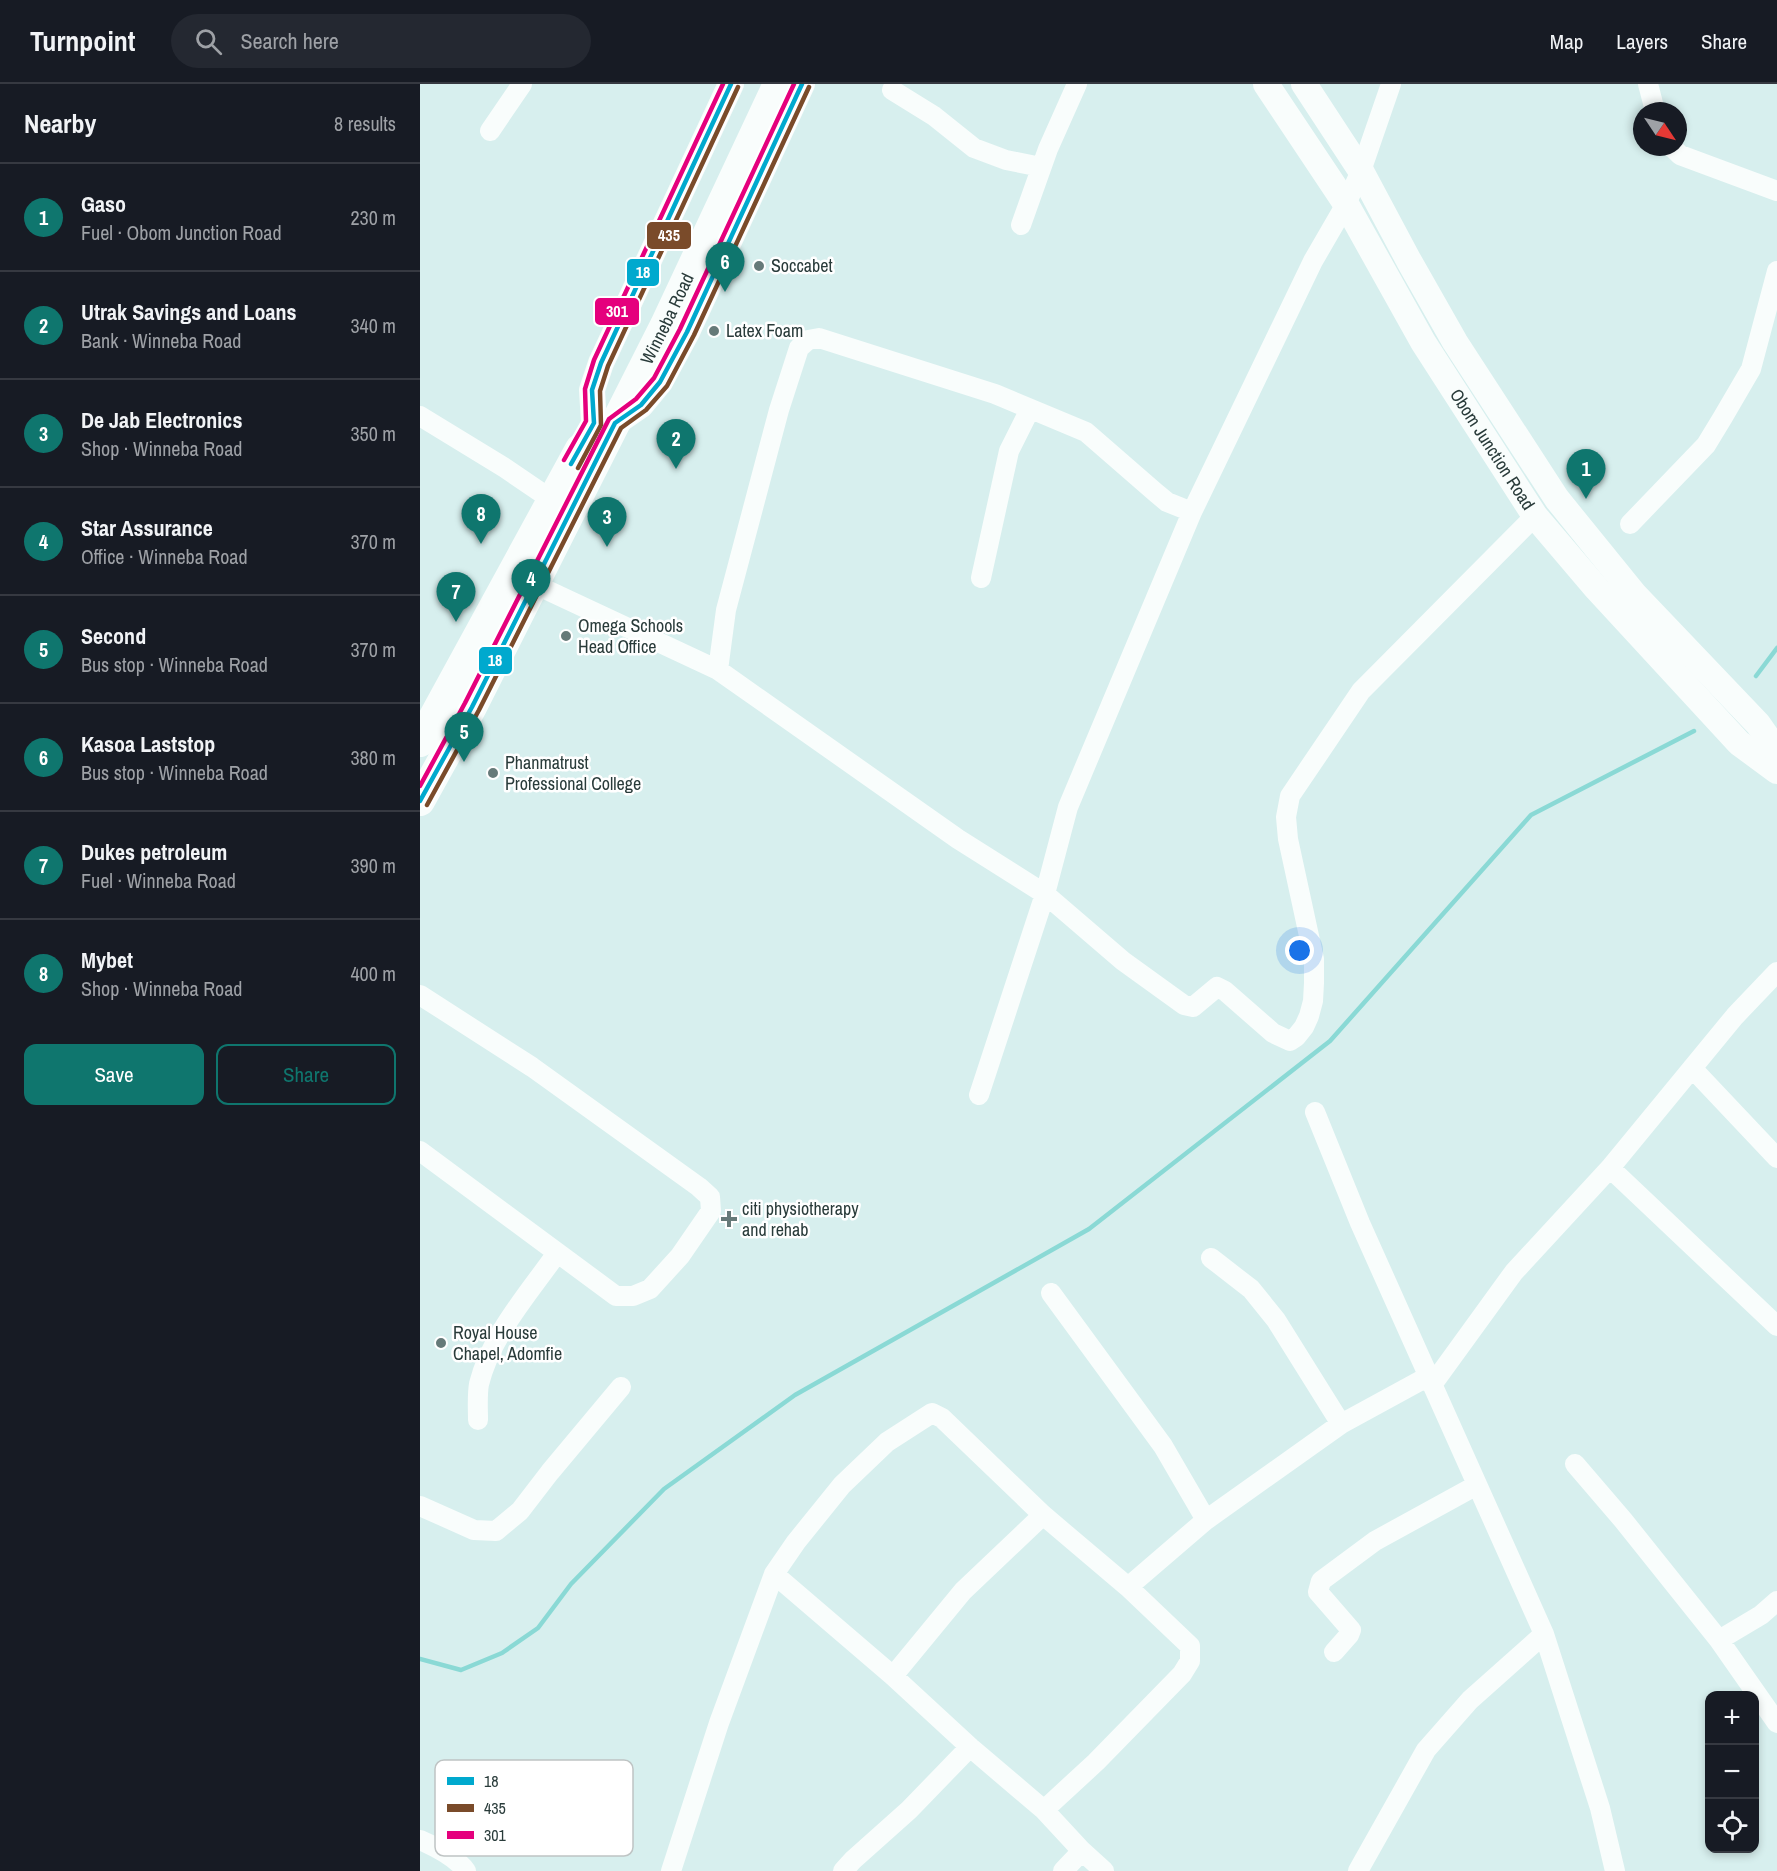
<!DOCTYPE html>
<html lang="en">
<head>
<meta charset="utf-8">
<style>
	:root { --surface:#171b24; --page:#242831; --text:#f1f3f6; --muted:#9ea1a6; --line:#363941; --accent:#0f766e }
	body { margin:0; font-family:"Archivo Narrow",sans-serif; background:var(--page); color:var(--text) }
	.controls { position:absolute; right:18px; bottom:18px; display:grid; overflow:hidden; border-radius:12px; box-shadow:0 3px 9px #0003 }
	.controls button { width:54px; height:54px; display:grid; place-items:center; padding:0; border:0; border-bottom:2px solid var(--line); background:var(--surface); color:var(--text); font:30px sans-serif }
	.compass { position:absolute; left:1213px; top:18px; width:54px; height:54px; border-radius:50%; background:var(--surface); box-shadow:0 3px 9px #0003; rotate:125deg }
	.you { position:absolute; left:880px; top:867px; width:21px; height:21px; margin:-15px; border:4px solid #fff; border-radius:50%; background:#1a73e8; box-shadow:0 0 0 9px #1a73e833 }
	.badge { display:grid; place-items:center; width:39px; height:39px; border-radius:50%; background:var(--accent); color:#fff; font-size:20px; font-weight:700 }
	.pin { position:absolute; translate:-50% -50px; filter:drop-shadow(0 2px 3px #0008) }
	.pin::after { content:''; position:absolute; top:32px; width:21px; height:18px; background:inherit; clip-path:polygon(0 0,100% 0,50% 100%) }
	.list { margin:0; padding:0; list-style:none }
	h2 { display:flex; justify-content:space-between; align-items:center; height:78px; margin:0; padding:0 24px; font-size:26px }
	h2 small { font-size:20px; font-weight:400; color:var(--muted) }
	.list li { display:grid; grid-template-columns:39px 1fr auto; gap:18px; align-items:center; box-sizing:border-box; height:108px; padding:0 24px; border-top:2px solid var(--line) }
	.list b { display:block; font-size:22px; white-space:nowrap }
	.list p { margin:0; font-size:20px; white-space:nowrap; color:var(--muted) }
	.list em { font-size:20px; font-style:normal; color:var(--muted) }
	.actions { display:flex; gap:12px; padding:18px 24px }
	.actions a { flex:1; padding:14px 0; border:2px solid var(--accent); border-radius:12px; text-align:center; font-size:21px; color:var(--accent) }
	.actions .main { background:var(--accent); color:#fff }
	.icon { flex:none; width:33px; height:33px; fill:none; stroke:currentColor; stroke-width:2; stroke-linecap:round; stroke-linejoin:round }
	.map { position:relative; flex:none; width:1357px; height:1787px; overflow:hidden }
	header { display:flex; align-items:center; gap:36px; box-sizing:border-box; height:84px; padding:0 30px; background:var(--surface); border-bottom:2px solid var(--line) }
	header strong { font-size:28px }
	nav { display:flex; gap:33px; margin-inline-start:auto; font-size:21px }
	.search { width:420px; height:54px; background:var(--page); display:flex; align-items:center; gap:15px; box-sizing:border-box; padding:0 21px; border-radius:33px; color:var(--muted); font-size:22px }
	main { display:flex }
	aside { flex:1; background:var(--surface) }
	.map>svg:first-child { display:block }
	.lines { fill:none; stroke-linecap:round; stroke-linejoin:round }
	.stream { stroke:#8ad9d5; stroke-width:4.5 }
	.minor { stroke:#f9fdfc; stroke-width:20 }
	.major { stroke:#f9fdfc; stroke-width:26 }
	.highway { stroke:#f9fdfc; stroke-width:30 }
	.bus-1-casing { stroke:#fff; stroke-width:9 }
	.bus-2-casing { stroke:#fff; stroke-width:9 }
	.bus-3-casing { stroke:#fff; stroke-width:9 }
	.bus-1 { stroke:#00a9ce; stroke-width:4.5 }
	.bus-2 { stroke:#7a4b2a; stroke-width:4.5 }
	.bus-3 { stroke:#e5007d; stroke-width:4.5 }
	.poi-dot { fill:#667a79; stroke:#fff; stroke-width:2 }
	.labels { text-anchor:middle; stroke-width:5; stroke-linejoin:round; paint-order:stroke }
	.poi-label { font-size:18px; fill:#293b3a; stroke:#fff; text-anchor:start }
	.street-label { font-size:18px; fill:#293b3a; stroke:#fff }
	.key { fill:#fff; stroke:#bfc4c4; stroke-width:1.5 }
	.key-label { font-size:16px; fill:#293b3a }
	.line-badge { stroke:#fff; stroke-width:2 }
	.badge-label { font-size:16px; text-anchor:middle; font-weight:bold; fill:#fff }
</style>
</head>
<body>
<header>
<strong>Turnpoint</strong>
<div class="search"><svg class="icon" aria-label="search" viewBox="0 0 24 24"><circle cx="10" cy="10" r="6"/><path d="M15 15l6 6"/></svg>Search here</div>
<nav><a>Map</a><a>Layers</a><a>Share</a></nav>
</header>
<main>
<aside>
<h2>Nearby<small>8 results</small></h2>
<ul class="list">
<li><span class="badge">1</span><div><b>Gaso</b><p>Fuel · Obom Junction Road</p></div><em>230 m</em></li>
<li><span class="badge">2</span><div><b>Utrak Savings and Loans</b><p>Bank · Winneba Road</p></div><em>340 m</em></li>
<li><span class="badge">3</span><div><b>De Jab Electronics</b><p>Shop · Winneba Road</p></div><em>350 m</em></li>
<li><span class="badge">4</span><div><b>Star Assurance</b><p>Office · Winneba Road</p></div><em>370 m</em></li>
<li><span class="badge">5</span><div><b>Second</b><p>Bus stop · Winneba Road</p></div><em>370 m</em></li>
<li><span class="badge">6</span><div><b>Kasoa Laststop</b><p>Bus stop · Winneba Road</p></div><em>380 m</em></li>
<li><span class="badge">7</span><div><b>Dukes petroleum</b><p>Fuel · Winneba Road</p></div><em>390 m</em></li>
<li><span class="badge">8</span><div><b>Mybet</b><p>Shop · Winneba Road</p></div><em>400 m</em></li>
</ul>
<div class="actions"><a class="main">Save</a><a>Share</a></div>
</aside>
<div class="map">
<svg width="1357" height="1787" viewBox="0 0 1357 1787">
	<rect width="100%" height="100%" fill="#d7efee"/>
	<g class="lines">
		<path class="stream" d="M 1336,592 L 1357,564
			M 0,1575 L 41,1586 L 82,1569 L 118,1544 L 151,1500 L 244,1405 L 375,1311 L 669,1145 L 910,957 L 1111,731 L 1274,647"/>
		<path class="minor" d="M 1228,0 L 1235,27
			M 472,6 L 514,32 L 554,64 L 586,76 L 621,83
			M 70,47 L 102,0
			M 1252,63 L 1260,71 L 1357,107
			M 601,141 L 628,65 L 657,0
			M 0,332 L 85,384 L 132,416
			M 1210,440 L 1286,361 L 1303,333 L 1331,285 L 1357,187
			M 561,494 L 589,367 L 610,325
			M 114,500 L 298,586 L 538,755 L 625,810 L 703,877 L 764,921 L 773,923 L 797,903 L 805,907 L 853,949 L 870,957 L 876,953 L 884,943 L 889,932 L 893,917 L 894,899 L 894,875 L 868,755 L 866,733 L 870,712 L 941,607 L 1115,432
			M 298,586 L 306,526 L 359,326 L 379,264 L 388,256 L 399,254 L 575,310 L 666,348 L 735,408 L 747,418 L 772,428
			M 0,911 L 112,983 L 279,1103 L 290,1113 L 291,1127 L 260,1172 L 230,1205 L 213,1212 L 196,1212 L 0,1067
			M 1272,984 L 1357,1074
			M 559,1011 L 625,810 L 648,723 L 772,428 L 893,177 L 926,120 L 941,87 L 971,0
			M 895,1028 L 940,1139 L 1124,1550 L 1180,1724 L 1195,1787
			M 1190,1084 L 1357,1242
			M 791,1174 L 831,1205 L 856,1236 L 921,1340
			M 631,1209 L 743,1362 L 786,1436
			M 1012,1301 L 1094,1188 L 1190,1084 L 1315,932 L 1357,888
			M 58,1336 C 58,1325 57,1311 59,1300 C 71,1251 109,1209 137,1169
			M 1155,1380 L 1203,1436 L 1299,1556 L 1357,1639
			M 0,1422 L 54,1446 L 76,1447 L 100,1427 L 130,1388 L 201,1303
			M 354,1490 L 473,1592 L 550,1663 L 624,1726 L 662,1767 L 684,1787
			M 708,1503 L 786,1436 L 921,1340 L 1009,1292
			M 1299,1556 L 1341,1531 L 1357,1517
			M 914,1568 L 929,1551 L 931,1546 L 898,1508 L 901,1497 L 955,1457 L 1057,1401
			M 473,1592 L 543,1507 L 623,1431
			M 0,1756 C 16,1763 36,1773 46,1787
			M 251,1787 L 299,1639 L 354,1490 L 376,1458 L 422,1401 L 467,1358 L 512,1329 L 522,1334 L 623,1431 L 708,1503 L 770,1562 L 770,1577 L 762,1590 L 676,1678 L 624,1726
			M 423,1787 L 433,1776 L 489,1726 L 550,1663
			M 643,1787 L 662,1767
			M 938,1787 L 1006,1666 L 1050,1616 L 1124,1550"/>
		<g class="major">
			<path id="s1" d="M 846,0 L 926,120 L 1003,258 L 1115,432 L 1177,505 L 1319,659 L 1357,687"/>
			<path d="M 884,0 L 941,87 L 989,177 L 1035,258 L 1137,415 L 1214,510 L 1338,640 L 1357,667"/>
			<path d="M 174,339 L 172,306 L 181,279 L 311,0"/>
			<path d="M 195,339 L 221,321 L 240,298 L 267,248 L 382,0"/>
		</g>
		<g class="highway">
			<path d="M 0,658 L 160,365"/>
			<path id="s2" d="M 0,717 L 52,623 L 245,241 L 358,0"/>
		</g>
		<defs>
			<path id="bus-1" d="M 151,380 L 174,339 L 172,306 L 181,279 L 311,0
				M 0,717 L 52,623 L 195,339 L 221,321 L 240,298 L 267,248 L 382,0"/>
			<path id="bus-2" d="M 158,384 L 181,341 L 180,307 L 188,282 L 318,3
				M 7,721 L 59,626 L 201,344 L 226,326 L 247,302 L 274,251 L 389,3"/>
			<path id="bus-3" d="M 144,376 L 166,337 L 165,305 L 174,276 L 303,0
				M 0,702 L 45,619 L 189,335 L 216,315 L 234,294 L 260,245 L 374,0"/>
		</defs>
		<use href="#bus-1" class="bus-1-casing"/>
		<use href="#bus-2" class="bus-2-casing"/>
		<use href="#bus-3" class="bus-3-casing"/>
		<use href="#bus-1" class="bus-1"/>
		<use href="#bus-2" class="bus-2"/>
		<use href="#bus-3" class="bus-3"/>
	</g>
	<g class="poi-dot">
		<circle cx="339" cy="182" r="6"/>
		<circle cx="294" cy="247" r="6"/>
		<circle cx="146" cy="552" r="6"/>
		<circle cx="73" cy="689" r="6"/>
		<path d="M306 1126h6v6h6v6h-6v6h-6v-6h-6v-6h6z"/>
		<circle cx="21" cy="1259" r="6"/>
	</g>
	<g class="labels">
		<g class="poi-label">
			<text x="351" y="188">Soccabet</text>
			<text x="306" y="253">Latex Foam</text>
			<text x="158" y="548">Omega Schools<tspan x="158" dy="21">Head Office</tspan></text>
			<text x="85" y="685">Phanmatrust<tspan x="85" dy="21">Professional College</tspan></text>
			<text x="322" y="1131">citi physiotherapy<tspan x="322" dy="21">and rehab</tspan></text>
			<text x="33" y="1255">Royal House<tspan x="33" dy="21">Chapel, Adomfie</tspan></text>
		</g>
		<g class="street-label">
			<text dy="6" stroke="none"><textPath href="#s2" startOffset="542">Winneba Road</textPath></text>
			<text dy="6" stroke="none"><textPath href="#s1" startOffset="430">Obom Junction Road</textPath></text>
		</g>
	</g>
	<rect x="15" y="1676" width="198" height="96" rx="9" class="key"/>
	<rect x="27" y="1693" width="27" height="8" fill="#00a9ce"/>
	<rect x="27" y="1720" width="27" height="8" fill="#7a4b2a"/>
	<rect x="27" y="1747" width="27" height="8" fill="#e5007d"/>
	<g class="key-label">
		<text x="64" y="1703">18</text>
		<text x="64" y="1730">435</text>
		<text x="64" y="1757">301</text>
	</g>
	<g class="line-badge">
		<rect x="226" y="137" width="46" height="29" rx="6" fill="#7a4b2a"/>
		<rect x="206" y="174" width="34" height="29" rx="6" fill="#00a9ce"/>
		<rect x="174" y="213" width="46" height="29" rx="6" fill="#e5007d"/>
		<rect x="58" y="562" width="35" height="29" rx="6" fill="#00a9ce"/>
	</g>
	<g class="badge-label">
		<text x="249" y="157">435</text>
		<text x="223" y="194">18</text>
		<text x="197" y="233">301</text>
		<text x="75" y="582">18</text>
	</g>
</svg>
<div class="controls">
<button>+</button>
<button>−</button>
<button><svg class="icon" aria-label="locate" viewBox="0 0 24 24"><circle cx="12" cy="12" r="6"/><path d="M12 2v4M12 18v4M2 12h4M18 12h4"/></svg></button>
</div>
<svg class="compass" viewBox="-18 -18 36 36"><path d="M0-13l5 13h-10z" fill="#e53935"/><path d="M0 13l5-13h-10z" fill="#9ea1a6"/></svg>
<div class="you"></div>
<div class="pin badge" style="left:1166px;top:415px">1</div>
<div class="pin badge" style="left:256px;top:385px">2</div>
<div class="pin badge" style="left:187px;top:463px">3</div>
<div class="pin badge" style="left:111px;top:525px">4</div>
<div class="pin badge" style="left:44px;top:678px">5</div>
<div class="pin badge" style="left:305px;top:208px">6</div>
<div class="pin badge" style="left:36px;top:538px">7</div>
<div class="pin badge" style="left:61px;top:460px">8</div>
</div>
</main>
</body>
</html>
